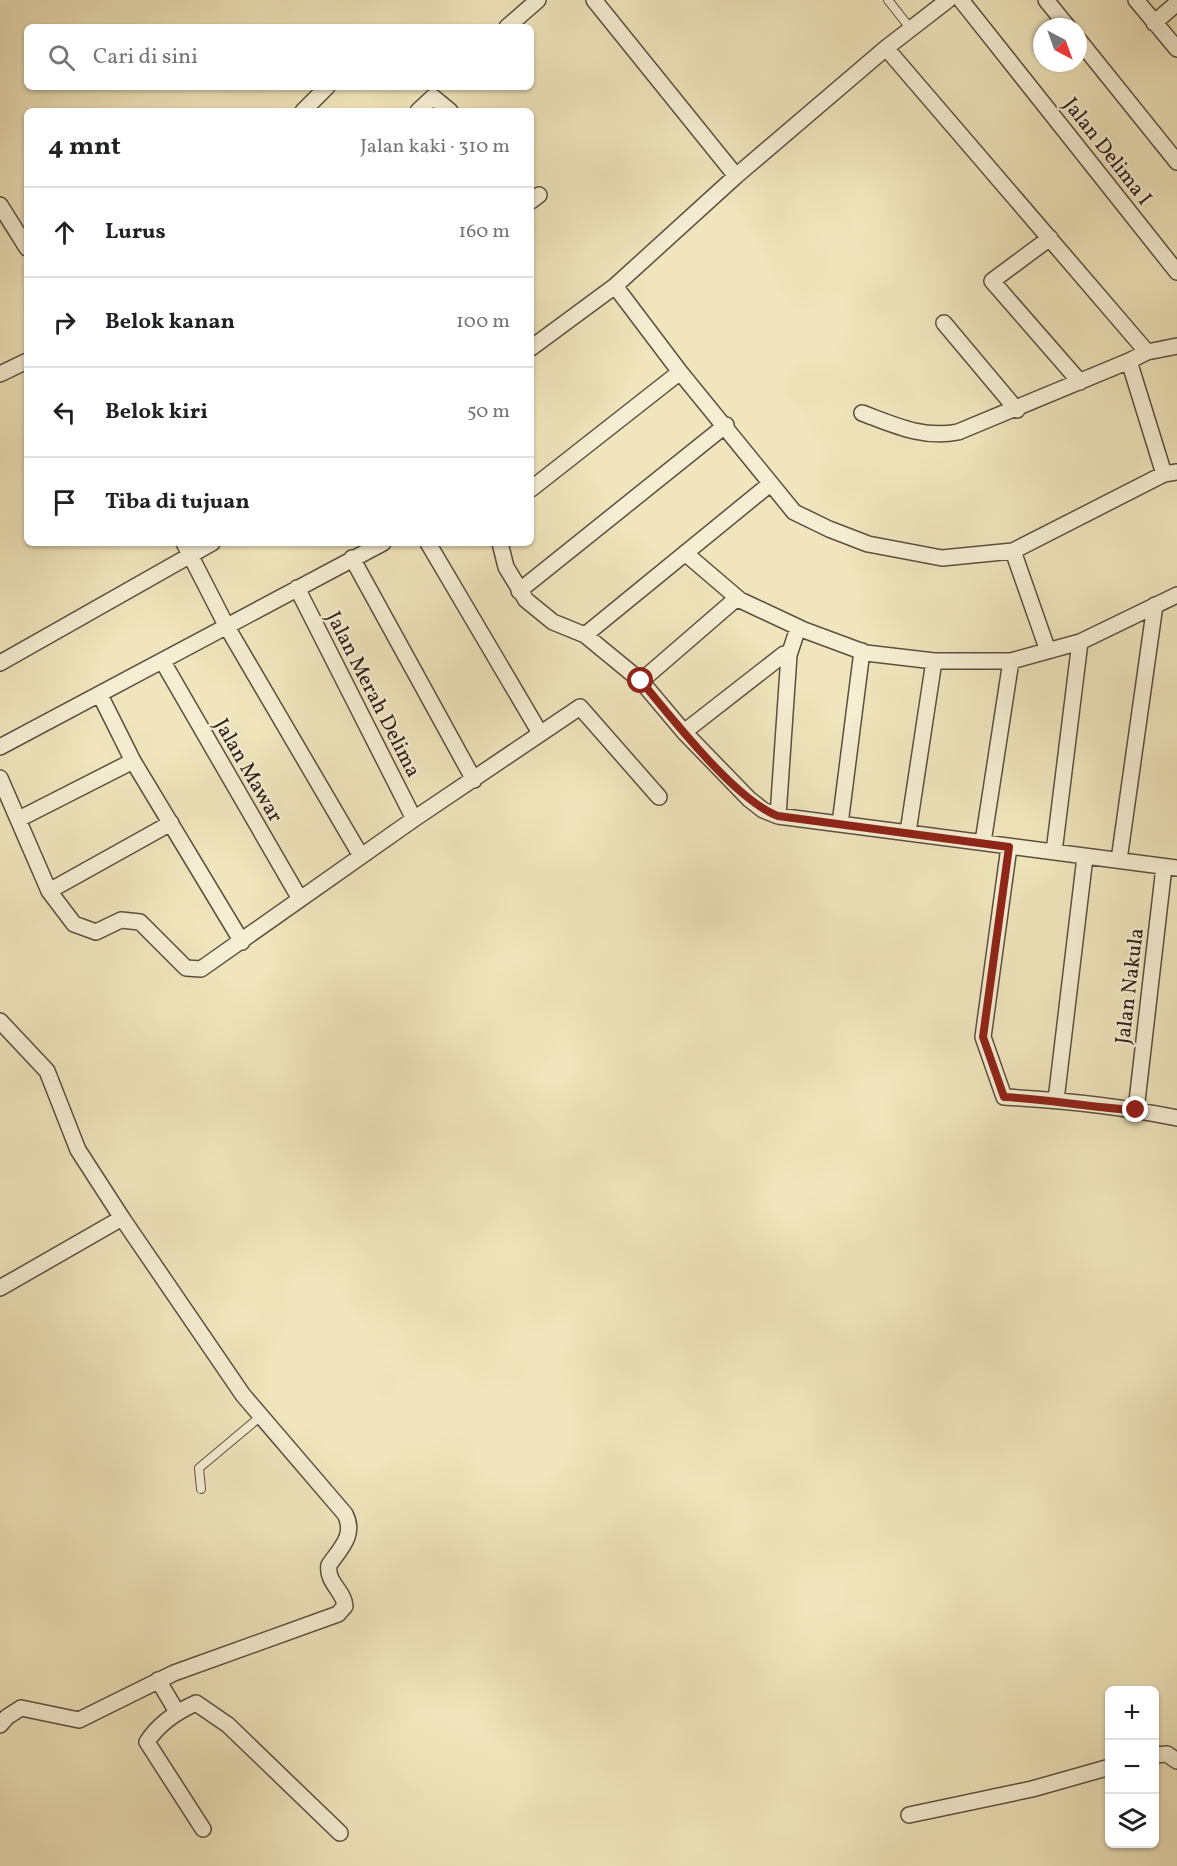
<!DOCTYPE html>
<html lang="id">
<head>
<meta charset="utf-8">
<style>
	:root { --surface:#fff; --page:#f6f6f6; --text:#202124; --muted:#757577; --line:#e0e0e0 }
	body { margin:0; font-family:Vollkorn,serif; background:var(--page); color:var(--text) }
	.controls { position:absolute; right:18px; bottom:18px; display:grid; overflow:hidden; border-radius:9px; box-shadow:0 2px 4px #0004 }
	.controls button { width:54px; height:54px; display:grid; place-items:center; padding:0; border:0; border-bottom:2px solid var(--line); background:var(--surface); color:var(--text); font:30px sans-serif }
	.compass { position:absolute; left:1033px; top:18px; width:54px; height:54px; border-radius:50%; background:var(--surface); box-shadow:0 2px 4px #0004; rotate:139deg }
	.stop { position:absolute; width:18px; height:18px; margin:-14px; border:4px solid #8f2418; border-radius:50%; background:#fff }
	.stop.end { background:#8f2418; border-color:#fff; box-shadow:0 2px 6px #0008 }
	.list { margin:0; padding:0; list-style:none }
	h2 { display:flex; justify-content:space-between; align-items:center; height:78px; margin:0; padding:0 24px; font-size:26px }
	h2 small { font-size:20px; font-weight:400; color:var(--muted) }
	.list li { display:grid; grid-template-columns:39px 1fr auto; gap:18px; align-items:center; box-sizing:border-box; height:90px; padding:0 24px; border-top:2px solid var(--line) }
	.list b { display:block; font-size:22px; white-space:nowrap }
	.list em { font-size:20px; font-style:normal; color:var(--muted) }
	.icon { flex:none; width:33px; height:33px; fill:none; stroke:currentColor; stroke-width:2; stroke-linecap:round; stroke-linejoin:round }
	.map { position:relative; flex:none; width:1177px; height:1866px; overflow:hidden }
	.search { position:absolute; background:var(--surface); box-shadow:0 2px 4px #0004; left:24px; top:24px; width:510px; height:66px; display:flex; align-items:center; gap:15px; box-sizing:border-box; padding:0 21px; border-radius:9px; color:var(--muted); font-size:22px }
	.panel { position:absolute; background:var(--surface); box-shadow:0 2px 4px #0004; left:24px; top:108px; width:510px; height:438px; border-radius:9px }
	.map>svg:first-child { display:block }
	.lines { fill:none; stroke-linecap:round; stroke-linejoin:round }
	.lane-casing { stroke:#5c4f41; stroke-width:10 }
	.street-casing { stroke:#5c4f41; stroke-width:18 }
	.lane { stroke:#f5eed3; stroke-width:8 }
	.street { stroke:#f5eed3; stroke-width:15 }
	.route { stroke:#8f2418; stroke-width:8 }
	.labels { text-anchor:middle; stroke-width:4.5; stroke-linejoin:round; paint-order:stroke }
	.street-label { font-size:21px; fill:#2a1d18; stroke:#f5eed3 }
</style>
</head>
<body>
<div class="map">
<svg width="1177" height="1866" viewBox="0 0 1177 1866">
	<rect width="100%" height="100%" fill="#f0e5bc"/>
	<filter id="stains"><feTurbulence type="fractalNoise" baseFrequency=".00333" numOctaves="4"/><feColorMatrix values="0 0 0 0 .2 0 0 0 0 .09 0 0 0 0 .02 0 0 0 .5 -.17"/></filter>
	<radialGradient id="worn" r=".72"><stop offset=".6" stop-color="#630" stop-opacity="0"/><stop offset="1" stop-color="#630" stop-opacity=".3"/></radialGradient>
	<g class="lines">
		<defs>
			<path id="lane" d="M 888,0 L 910,28
				M 201,1489 L 199,1468 L 261,1416"/>
			<path id="street" d="M 594,0 L 736,176
				M 948,0 L 886,48 L 1147,352
				M 961,0 L 1177,272
				M 1046,0 L 1068,27
				M 1136,0 L 1177,49
				M 1154,23 L 1177,3
				M 507,27 L 538,0
				M 1078,39 L 1177,162
				M 303,111 L 327,87
				M 418,111 L 433,97 L 450,111
				M 531,201 L 539,195
				M 0,205 L 27,248
				M 1050,238 L 992,281 L 1080,382
				M 615,286 L 736,176 L 886,48
				M 944,323 L 1017,410
				M 531,348 L 615,286 L 680,372 L 794,512 L 829,529 L 868,544 L 942,558 L 1013,551 L 1164,474 L 1177,472
				M 0,374 L 27,361
				M 862,413 C 894,425 923,439 958,432 L 1129,361
				M 1164,474 L 1129,361 L 1147,352 L 1177,346
				M 531,489 L 680,372
				M 184,543 L 227,627 L 361,856
				M 428,543 L 540,733
				M 500,543 L 506,567 L 526,600 L 553,622 L 585,635 L 641,681 L 684,732 L 749,799 L 763,810 L 778,816 L 1177,868
				M 1013,551 L 1048,651
				M 685,553 L 740,600 L 804,630 L 866,653 L 934,661 L 1011,661 L 1080,642 L 1177,595
				M 352,558 L 474,780
				M 297,588 L 414,819
				M 519,591 L 726,425
				M 585,635 L 770,484
				M 163,662 L 300,899
				M 0,663 L 212,543
				M 641,681 L 737,598
				M 100,695 L 133,761 L 242,942
				M 684,732 L 784,654 L 789,655
				M 0,747 L 383,543
				M 0,778 L 49,891
				M 778,816 L 789,655 L 798,628
				M 19,819 L 133,761
				M 171,823 L 49,891 L 74,924 L 96,932 L 121,920 L 140,922 L 186,968 L 201,969 L 414,819 L 580,707 L 659,797
				M 840,824 L 862,651
				M 908,832 L 934,661
				M 983,842 L 1011,661
				M 1009,847 L 983,1037 L 1004,1097 C 1062,1100 1120,1106 1177,1118
				M 1054,852 L 1080,642
				M 1119,860 L 1155,605
				M 0,1021 L 47,1071 L 78,1150 L 122,1218
				M 1056,1100 L 1085,857
				M 1136,1110 L 1164,867
				M 0,1288 L 122,1218 L 243,1395 L 345,1514 C 356,1535 340,1549 329,1565 C 326,1582 344,1591 345,1606 L 338,1614 L 174,1673 L 79,1720 L 21,1708 L 7,1717 L 0,1725
				M 158,1680 L 177,1712
				M 1154,1755 L 1167,1754 L 1177,1761
				M 909,1815 L 1032,1789 L 1110,1767
				M 203,1829 L 147,1742 C 159,1723 176,1712 196,1703 L 228,1725 L 340,1833"/>
		</defs>
		<use href="#lane" class="lane-casing"/>
		<use href="#street" class="street-casing"/>
		<use href="#lane" class="lane"/>
		<use href="#street" class="street"/>
	</g>
	<g class="lines">
		<path class="route" d="M 641,681 C 672,718 735,800 778,816 L 1009,847 L 983,1037 L 1004,1097 C 1048,1099 1092,1108 1136,1110"/>
	</g>
	<g class="labels">
		<g class="street-label">
			<text transform="translate(1108 151) rotate(52)" y="7">Jalan Delima I</text>
			<text transform="translate(374 694) rotate(63)" y="7">Jalan Merah Delima</text>
			<text transform="translate(249 770) rotate(60)" y="7">Jalan Mawar</text>
			<text transform="translate(1129 986) rotate(-83)" y="7">Jalan Nakula</text>
		</g>
	</g>
	<rect width="100%" height="100%" filter="url(#stains)"/>
	<rect width="100%" height="100%" fill="url(#worn)"/>
</svg>
<div class="controls">
<button>+</button>
<button>−</button>
<button><svg class="icon" aria-label="layers" viewBox="0 0 24 24"><path d="M12 4l9 5-9 5-9-5zM3 14l9 5 9-5"/></svg></button>
</div>
<svg class="compass" viewBox="-18 -18 36 36"><path d="M0-13l5 13h-10z" fill="#e53935"/><path d="M0 13l5-13h-10z" fill="#757577"/></svg>
<div class="stop" style="left:641px;top:681px"></div>
<div class="stop end" style="left:1136px;top:1110px"></div>
<div class="search"><svg class="icon" aria-label="search" viewBox="0 0 24 24"><circle cx="10" cy="10" r="6"/><path d="M15 15l6 6"/></svg>Cari di sini</div>
<section class="panel">
<h2>4 mnt<small>Jalan kaki · 310 m</small></h2>
<ul class="list">
<li><svg class="icon" aria-label="ahead" viewBox="0 0 24 24"><path d="M12 20V5M6 11l6-6 6 6"/></svg><div><b>Lurus</b></div><em>160 m</em></li>
<li><svg class="icon" aria-label="right" viewBox="0 0 24 24"><path d="M7 20v-9h11M14 6l5 5-5 5"/></svg><div><b>Belok kanan</b></div><em>100 m</em></li>
<li><svg class="icon" aria-label="left" viewBox="0 0 24 24"><path d="M17 20v-9H6M10 6l-5 5 5 5"/></svg><div><b>Belok kiri</b></div><em>50 m</em></li>
<li><svg class="icon" aria-label="arrive" viewBox="0 0 24 24"><path d="M6 21V4h12l-3 4 3 4H6"/></svg><div><b>Tiba di tujuan</b></div></li>
</ul>
</section>
</div>
</body>
</html>
